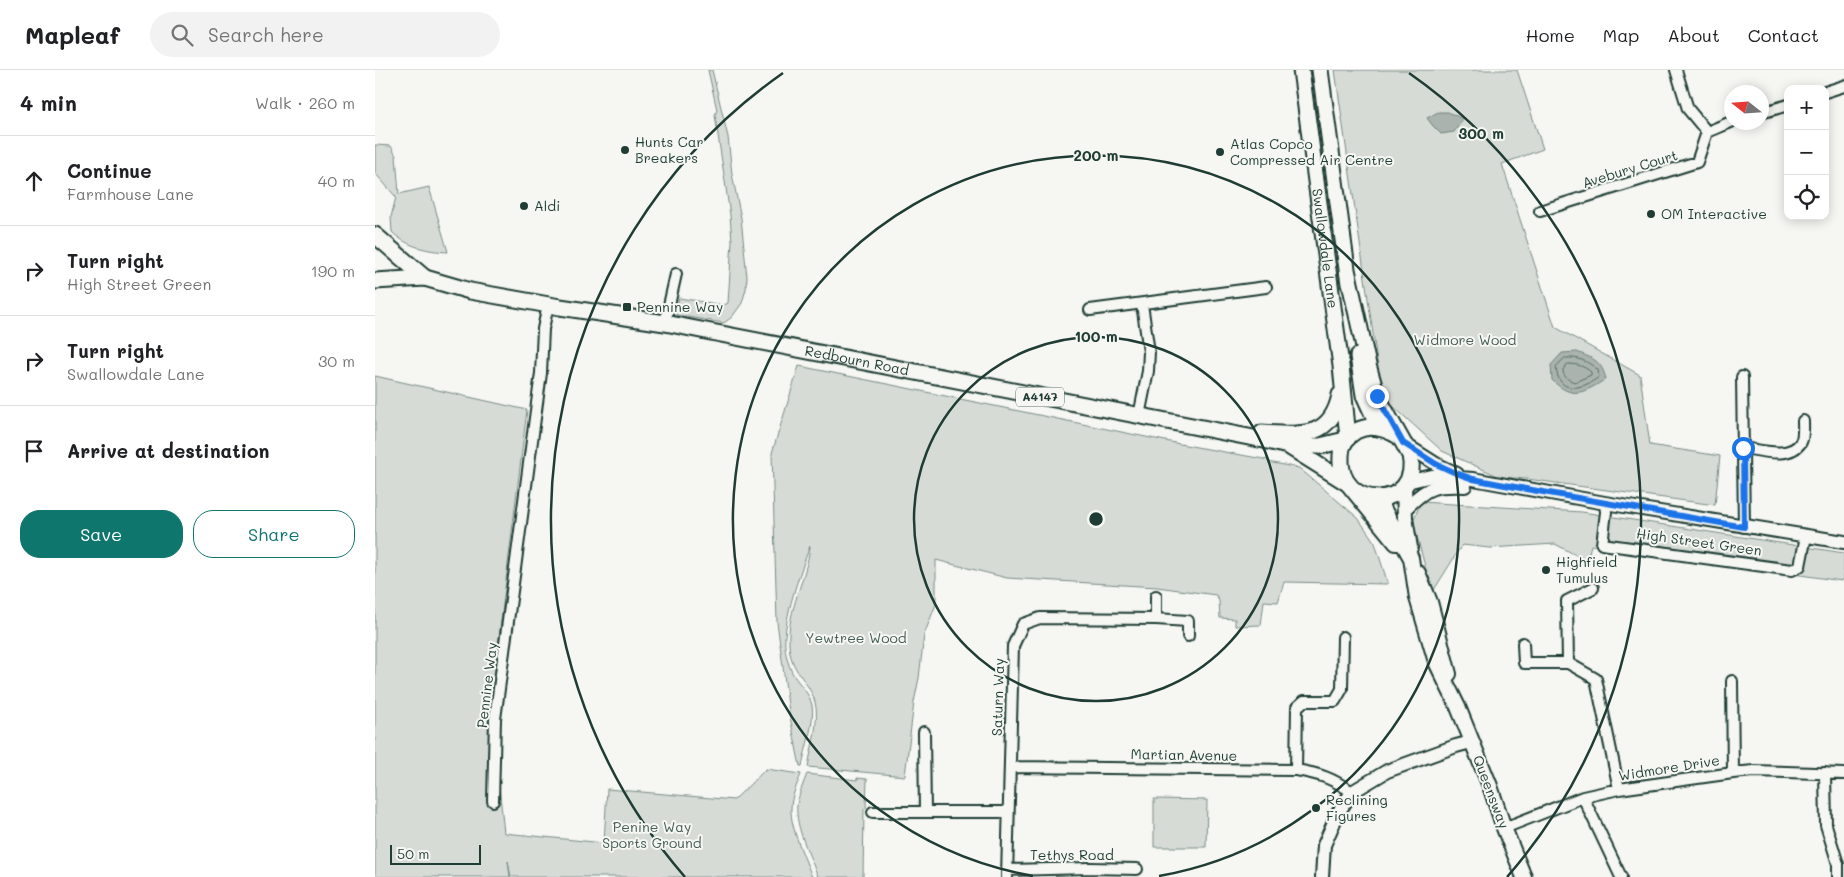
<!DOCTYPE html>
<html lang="en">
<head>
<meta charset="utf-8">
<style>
	:root { --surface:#fff; --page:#f2f2f2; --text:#202124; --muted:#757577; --line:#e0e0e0; --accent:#0f766e }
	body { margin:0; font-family:Mali,sans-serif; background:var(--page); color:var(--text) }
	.controls { position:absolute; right:15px; top:15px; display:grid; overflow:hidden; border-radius:10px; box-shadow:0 2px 12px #0003 }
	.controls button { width:45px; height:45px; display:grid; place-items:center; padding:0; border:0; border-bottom:1px solid var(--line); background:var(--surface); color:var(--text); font:25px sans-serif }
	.compass { position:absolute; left:1349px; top:15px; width:45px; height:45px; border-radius:50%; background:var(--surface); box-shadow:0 2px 12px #0003; rotate:287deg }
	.scale { position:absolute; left:15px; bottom:12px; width:91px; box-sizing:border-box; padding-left:5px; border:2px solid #1f3d34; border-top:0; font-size:14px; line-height:18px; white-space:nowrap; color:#1f3d34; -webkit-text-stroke:4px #f6f6f2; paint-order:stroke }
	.stop { position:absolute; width:15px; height:15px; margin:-11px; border:4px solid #1a73e8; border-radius:50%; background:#fff }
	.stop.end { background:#1a73e8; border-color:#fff; box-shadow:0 1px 5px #0008 }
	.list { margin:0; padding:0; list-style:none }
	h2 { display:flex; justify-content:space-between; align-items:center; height:65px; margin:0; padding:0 20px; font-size:21px }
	h2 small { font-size:16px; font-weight:400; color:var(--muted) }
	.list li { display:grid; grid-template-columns:32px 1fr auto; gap:15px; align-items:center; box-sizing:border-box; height:90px; padding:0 20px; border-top:1px solid var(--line) }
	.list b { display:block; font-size:19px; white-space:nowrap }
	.list p { margin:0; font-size:16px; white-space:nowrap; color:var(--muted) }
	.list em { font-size:16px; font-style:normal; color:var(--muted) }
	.actions { display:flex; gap:10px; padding:15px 20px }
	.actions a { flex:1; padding:11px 0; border:1px solid var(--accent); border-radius:20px; text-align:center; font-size:18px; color:var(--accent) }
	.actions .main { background:var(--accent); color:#fff }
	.icon { flex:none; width:28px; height:28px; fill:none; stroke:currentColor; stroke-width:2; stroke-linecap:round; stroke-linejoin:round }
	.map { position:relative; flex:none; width:1469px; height:807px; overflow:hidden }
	header { display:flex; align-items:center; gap:30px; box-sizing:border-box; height:70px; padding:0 25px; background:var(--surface); border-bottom:1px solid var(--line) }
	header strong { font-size:24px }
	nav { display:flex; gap:28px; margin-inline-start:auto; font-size:18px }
	.search { width:350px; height:45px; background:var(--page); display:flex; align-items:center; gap:12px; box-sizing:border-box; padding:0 18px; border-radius:28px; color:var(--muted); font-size:19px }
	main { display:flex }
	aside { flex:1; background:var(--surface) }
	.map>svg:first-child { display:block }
	.green { fill:#d6dbd6; stroke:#7a8c85 }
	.water { fill:#aab3ae; stroke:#72847d }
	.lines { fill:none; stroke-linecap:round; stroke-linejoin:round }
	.shore { stroke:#576c65; stroke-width:1 }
	.minor-casing { stroke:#1f3d34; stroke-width:14 }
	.tertiary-casing { stroke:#1f3d34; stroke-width:16 }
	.secondary-casing { stroke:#1f3d34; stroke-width:18 }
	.primary-casing { stroke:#1f3d34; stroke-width:19 }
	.minor { stroke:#f6f6f2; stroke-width:10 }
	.tertiary { stroke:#f6f6f2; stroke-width:12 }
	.secondary { stroke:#f6f6f2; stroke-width:14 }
	.primary { stroke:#f6f6f2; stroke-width:15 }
	.route { stroke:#1a73e8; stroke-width:6 }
	.ring { fill:none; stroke:#1f3d34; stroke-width:2.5 }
	.poi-dot { fill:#1f3d34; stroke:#f6f6f2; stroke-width:2 }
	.labels { text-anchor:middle; stroke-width:4; stroke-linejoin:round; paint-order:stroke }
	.shield { fill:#f6f6f2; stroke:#60746d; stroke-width:1 }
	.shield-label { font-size:12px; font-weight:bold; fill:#1f3d34 }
	.poi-label { font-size:14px; fill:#1f3d34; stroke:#f6f6f2; text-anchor:start }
	.street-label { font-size:14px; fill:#1f3d34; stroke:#f6f6f2 }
	.park-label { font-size:14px; fill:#445d54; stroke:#f6f6f2 }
	.centre { fill:#1f3d34; stroke:#f6f6f2; stroke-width:2.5 }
	.ring-label { font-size:15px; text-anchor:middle; font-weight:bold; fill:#1f3d34; stroke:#f6f6f2; stroke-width:4; stroke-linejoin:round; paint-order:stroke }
</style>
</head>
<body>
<header>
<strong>Mapleaf</strong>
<div class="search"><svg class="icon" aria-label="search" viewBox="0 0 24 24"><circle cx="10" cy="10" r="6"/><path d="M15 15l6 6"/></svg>Search here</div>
<nav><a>Home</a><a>Map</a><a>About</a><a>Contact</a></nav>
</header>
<main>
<aside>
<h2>4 min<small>Walk · 260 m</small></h2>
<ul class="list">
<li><svg class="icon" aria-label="ahead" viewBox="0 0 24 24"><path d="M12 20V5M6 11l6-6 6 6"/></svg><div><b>Continue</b><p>Farmhouse Lane</p></div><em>40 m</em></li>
<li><svg class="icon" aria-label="right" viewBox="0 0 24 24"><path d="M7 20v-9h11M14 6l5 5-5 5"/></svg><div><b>Turn right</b><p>High Street Green</p></div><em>190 m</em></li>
<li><svg class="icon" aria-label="right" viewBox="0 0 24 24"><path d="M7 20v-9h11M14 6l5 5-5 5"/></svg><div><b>Turn right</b><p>Swallowdale Lane</p></div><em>30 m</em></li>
<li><svg class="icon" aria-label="arrive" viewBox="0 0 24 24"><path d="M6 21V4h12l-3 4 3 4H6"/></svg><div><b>Arrive at destination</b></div></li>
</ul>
<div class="actions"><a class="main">Save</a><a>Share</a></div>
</aside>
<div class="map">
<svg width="1469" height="807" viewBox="0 0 1469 807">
	<rect width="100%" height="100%" fill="#f6f6f2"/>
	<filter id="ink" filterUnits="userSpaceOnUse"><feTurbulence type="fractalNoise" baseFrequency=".02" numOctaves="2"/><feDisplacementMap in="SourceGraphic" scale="10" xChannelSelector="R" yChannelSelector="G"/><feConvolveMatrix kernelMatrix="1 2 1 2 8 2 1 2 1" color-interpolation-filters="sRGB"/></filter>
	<g filter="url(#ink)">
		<path class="green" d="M 333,0 L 337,0 L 353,67 L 357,104 L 366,148 L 372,207 L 371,219 L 367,233 L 357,247 L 349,253 L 301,245 L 304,228 L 349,235 L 353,233 L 357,171 L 355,145 L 340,45 L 342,40 Z
			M 960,0 L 1142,0 L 1168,79 L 1127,94 L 1180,257 L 1265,305 L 1275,375 L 1345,386 L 1340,435 L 1152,409 L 1125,407 L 1067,381 L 1007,326 Z
			M 0,75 L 16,76 L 21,86 L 24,124 L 54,117 L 73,182 C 53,181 32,177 17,162 L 16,147 L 21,127 L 0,103 Z
			M 424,296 L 805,374 L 894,390 L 893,392 L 924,398 L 983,448 L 1000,473 L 1013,514 L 909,512 L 903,532 L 889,531 L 886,555 L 860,556 L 860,549 L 845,548 L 844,531 L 841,525 L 782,517 L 632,508 L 561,490 L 561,534 L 549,565 L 544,608 L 539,632 L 530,706 L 433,697 C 436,678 445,649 440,632 C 433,608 415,603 414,573 C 412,540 432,508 435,476 C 425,503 408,548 410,577 C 411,587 414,597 419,606 C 426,616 434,623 437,635 C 440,652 430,679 427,696 L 425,696 L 414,642 L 402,552 L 397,383 Z
			M 0,306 L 152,340 L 114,648 L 113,695 L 122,696 L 129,763 L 229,773 L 232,719 L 359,730 L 391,699 L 426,704 C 422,715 416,727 416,738 C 415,758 430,788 437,807 L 136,807 L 133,791 L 135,807 L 0,807 Z
			M 1046,432 L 1207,442 L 1469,483 L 1469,507 L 1467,511 L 1216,475 L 1212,491 L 1180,474 L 1115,478 L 1087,475 L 1057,523 L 1038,451 Z
			M 432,704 L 482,710 L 482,708 L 492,709 L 491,738 L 489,739 L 488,807 L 443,807 C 435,785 420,758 422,735 C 424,724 428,714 432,704 Z
			M 779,729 L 832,730 L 831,777 L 779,777 Z"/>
		<path class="water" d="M 1063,42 L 1073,42 L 1088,49 L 1079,62 L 1066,64 L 1058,56 L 1052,48 Z
			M 1202,282 C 1219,289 1226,290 1231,309 C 1209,323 1197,330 1177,310 L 1176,295 L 1187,283 Z"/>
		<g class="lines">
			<path class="shore" d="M 1190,288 C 1204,287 1212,291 1223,300 L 1224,307 C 1208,319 1183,326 1181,297 Z
				M 1193,294 C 1202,294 1209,296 1216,302 L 1216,305 L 1200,312 C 1193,310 1188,307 1188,300 Z"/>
			<defs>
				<path id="minor" d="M 1301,0 L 1313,39 L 1332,62 L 1356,52
					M 1450,22 L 1469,16
					M 1386,43 L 1413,35
					M 1165,141 L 1322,92 L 1332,62
					M 715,240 L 891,217
					M 290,253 L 301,204
					M 1367,307 L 1369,457
					M 764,346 L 773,301 L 774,282 L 767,234
					M 1368,378 C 1385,380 1415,390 1426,372 C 1429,366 1428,357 1428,351
					M 1230,433 L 1231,442 L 1227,474 L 1417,500 L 1425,496 L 1431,466
					M 781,526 L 781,549
					M 1148,573 L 1149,593 L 1193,593 L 1221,609 L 1244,719
					M 1193,593 L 1192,531 L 1218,518
					M 1357,611 L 1358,703
					M 549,662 L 550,742
					M 635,697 L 921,700 C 945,704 957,708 977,722
					M 921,700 L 922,637 L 929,631 L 960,631 L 967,619 L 968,567
					M 1450,703 L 1451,755 L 1463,794 L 1463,807
					M 1208,727 L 1246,807
					M 118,731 L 120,649 L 166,303 L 168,259 L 173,235
					M 498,742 L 633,742
					M 1129,758 L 1208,727 L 1244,719 L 1358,703 L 1379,701 L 1469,704
					M 632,800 L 715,798 L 762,799
					M 632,807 L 638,576 L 648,554 L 665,548 L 781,549 L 813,551 L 813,566"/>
				<path id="tertiary" d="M 1028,373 L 1061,394 L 1082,404
					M 1032,412 L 1057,406 L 1098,409 L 1230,433 L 1469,472
					M 1030,439 C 1053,416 1058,415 1090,416
					M 947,807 L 949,775 L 963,743 L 977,722 L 1012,701 L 1081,676 L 1096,672"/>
				<path id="secondary" d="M 1029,417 L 1030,448 L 1035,478
					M 976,418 L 1021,473
					M 1003,429 L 1036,488 L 1042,528 L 1061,592 L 1083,637 L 1115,716 L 1129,758 L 1149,807
					M 1043,503 L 1055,532 L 1074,604"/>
				<g id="primary">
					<path id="s1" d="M 926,0 L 966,296 L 973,368"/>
					<path d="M 945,0 L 974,214"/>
					<path d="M 0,165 L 50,208"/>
					<path d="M 973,204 L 993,295 L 1002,326 L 1035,385 C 1047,441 962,443 966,386 C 966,375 972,366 981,361 C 996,353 1012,359 1025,367"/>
					<path id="s2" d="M 0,211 L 50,208 L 95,221 L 185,237 L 290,253 L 889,370 L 913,376 L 972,413"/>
					<path d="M 983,286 L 989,325 L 1004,358"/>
					<path d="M 887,363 C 924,365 956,370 965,325"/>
					<path d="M 914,376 L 945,376 L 970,370"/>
				</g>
			</defs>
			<use href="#minor" class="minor-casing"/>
			<use href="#tertiary" class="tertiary-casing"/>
			<use href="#secondary" class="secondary-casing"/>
			<use href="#primary" class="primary-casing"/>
			<use href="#minor" class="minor"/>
			<use href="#tertiary" class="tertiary"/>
			<use href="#secondary" class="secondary"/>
			<use href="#primary" class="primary"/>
		</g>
	</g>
	<g class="lines" filter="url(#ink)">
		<path class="route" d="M 1002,326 L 1028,373 L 1061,394 L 1081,403 L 1098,409 L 1151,419 L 1369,457 L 1368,378"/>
	</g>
	<g class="ring">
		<circle cx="721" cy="449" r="182"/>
		<path d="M658 806A363 363 0 1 1 784 806"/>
		<path d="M310 807A545 545 0 0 1 408 3M1034 3A545 545 0 0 1 1132 807"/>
	</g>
	<g class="poi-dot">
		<circle cx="250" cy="80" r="5"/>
		<circle cx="845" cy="82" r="5"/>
		<circle cx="149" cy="136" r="5"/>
		<circle cx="1276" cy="144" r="5"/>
		<rect x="247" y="232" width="10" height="10" rx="2.5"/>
		<circle cx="1171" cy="500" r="5"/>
		<circle cx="941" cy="738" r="5"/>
	</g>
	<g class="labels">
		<rect class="shield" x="641" y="317.5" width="48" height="19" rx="4"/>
		<g class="shield-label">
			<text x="665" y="331">A4147</text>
		</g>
		<g class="poi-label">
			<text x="260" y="77">Hunts Car<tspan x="260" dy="16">Breakers</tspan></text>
			<text x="855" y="79">Atlas Copco<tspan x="855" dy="16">Compressed Air Centre</tspan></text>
			<text x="159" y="141">Aldi</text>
			<text x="1286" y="149">OM Interactive</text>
			<text x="262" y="242">Pennine Way</text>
			<text x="1181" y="497">Highfield<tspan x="1181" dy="16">Tumulus</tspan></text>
			<text x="951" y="735">Reclining<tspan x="951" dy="16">Figures</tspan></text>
		</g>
		<g class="street-label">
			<text transform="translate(1255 99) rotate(-17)" y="5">Avebury Court</text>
			<text dy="5" stroke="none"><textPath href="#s1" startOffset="180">Swallowdale Lane</textPath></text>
			<text dy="5" stroke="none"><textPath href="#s2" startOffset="490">Redbourn Road</textPath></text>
			<text transform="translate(1324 472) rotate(8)" y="5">High Street Green</text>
			<text transform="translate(112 615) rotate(-83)" y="5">Pennine Way</text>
			<text transform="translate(623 627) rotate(-88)" y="5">Saturn Way</text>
			<text transform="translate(809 685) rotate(1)" y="5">Martian Avenue</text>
			<text transform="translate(1294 698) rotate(-9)" y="5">Widmore Drive</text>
			<text transform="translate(1116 722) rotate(69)" y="5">Queensway</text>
			<text x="697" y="790">Tethys Road</text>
		</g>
		<g class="park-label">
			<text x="1090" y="275">Widmore Wood</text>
			<text x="481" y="573">Yewtree Wood</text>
			<text x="277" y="762">Penine Way<tspan x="277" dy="16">Sports Ground</tspan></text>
		</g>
	</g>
	<circle cx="721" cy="449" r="8" class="centre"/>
	<g class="ring-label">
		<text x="1106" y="69">300 m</text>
		<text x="721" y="91">200 m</text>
		<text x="721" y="272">100 m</text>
	</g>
</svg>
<div class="controls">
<button>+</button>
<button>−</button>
<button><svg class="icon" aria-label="locate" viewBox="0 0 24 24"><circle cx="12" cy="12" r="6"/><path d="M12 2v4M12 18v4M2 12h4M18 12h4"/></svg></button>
</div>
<svg class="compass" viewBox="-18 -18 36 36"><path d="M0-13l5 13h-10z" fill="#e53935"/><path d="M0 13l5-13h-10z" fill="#757577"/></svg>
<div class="scale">50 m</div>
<div class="stop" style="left:1368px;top:378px"></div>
<div class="stop end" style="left:1002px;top:326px"></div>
</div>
</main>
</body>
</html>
